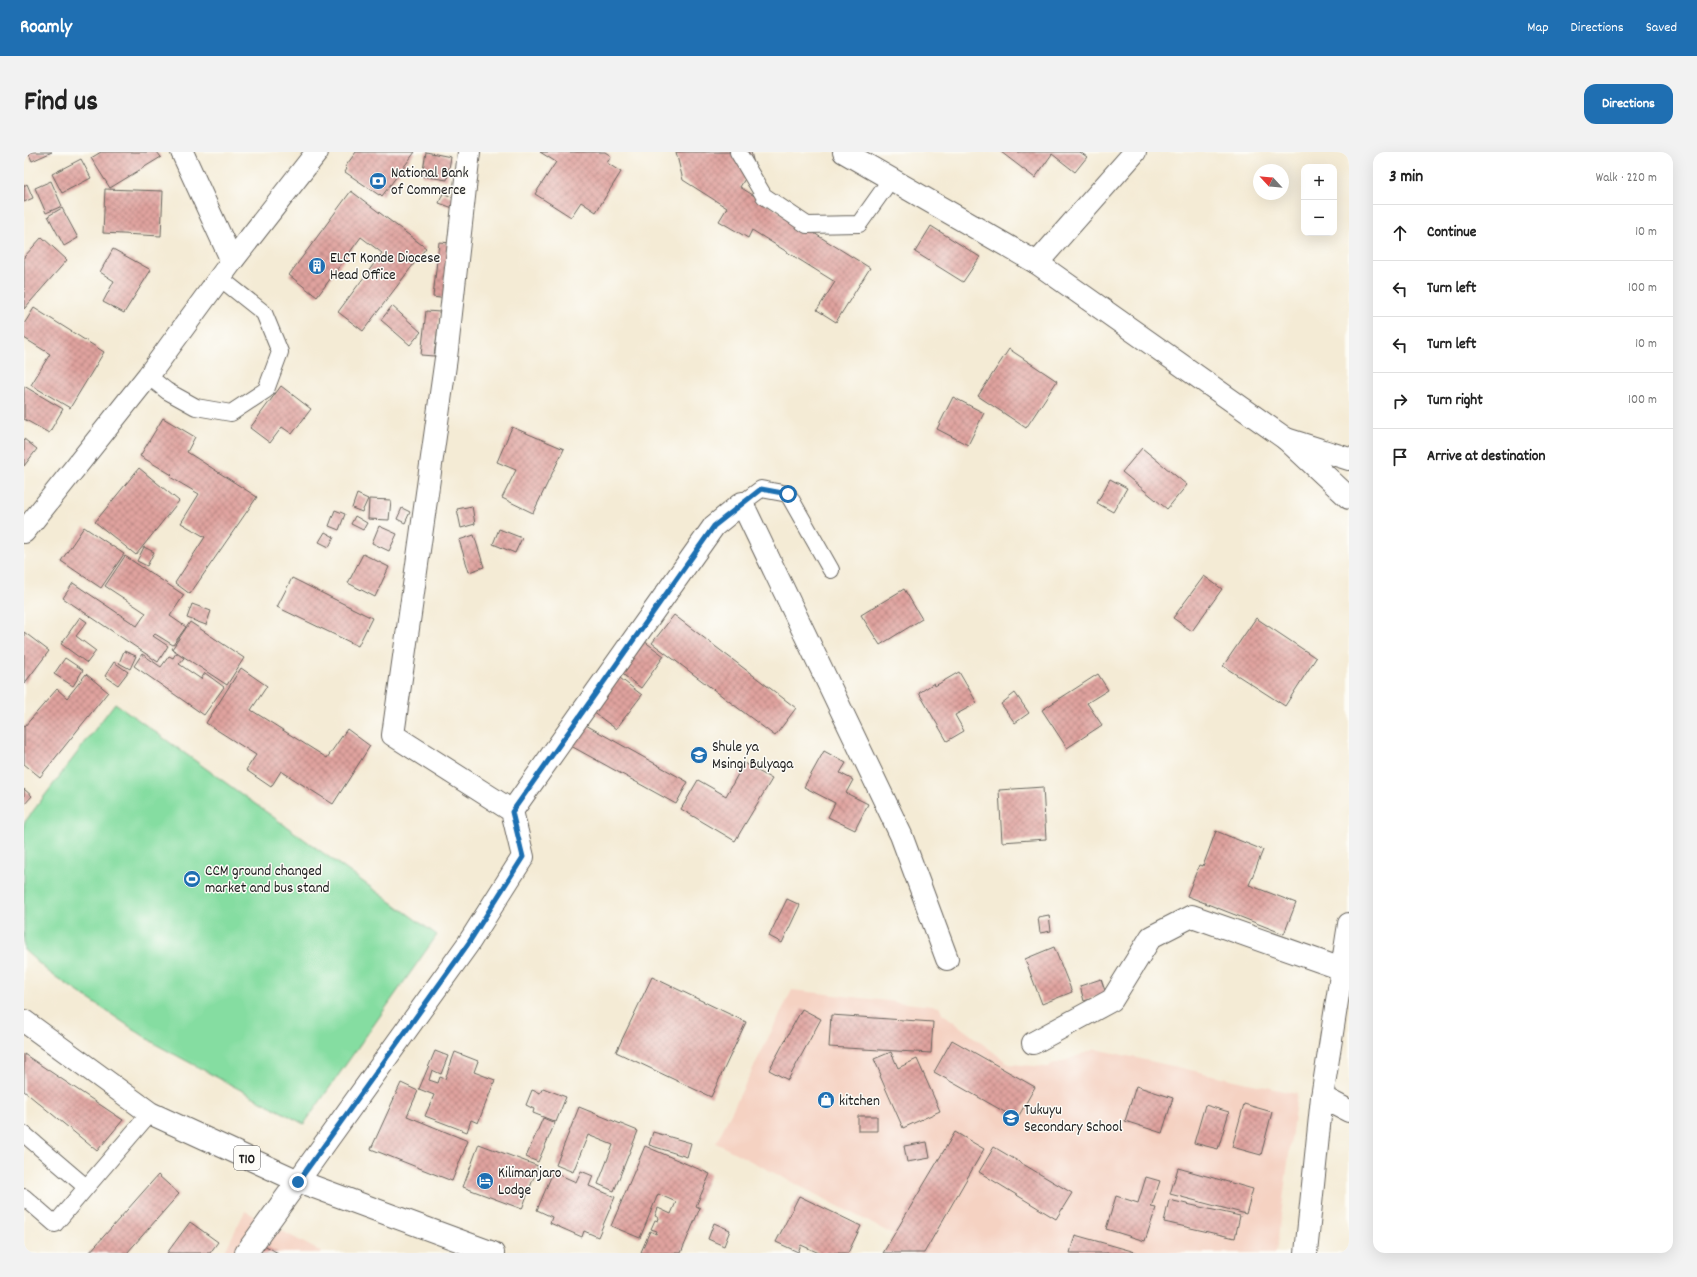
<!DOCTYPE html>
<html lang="en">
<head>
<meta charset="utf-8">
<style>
	:root { --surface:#fff; --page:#f2f2f2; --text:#222; --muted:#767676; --line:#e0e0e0; --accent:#1f6fb2 }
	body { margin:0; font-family:Dekko,sans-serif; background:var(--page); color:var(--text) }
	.controls { position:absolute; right:12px; top:12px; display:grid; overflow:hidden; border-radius:8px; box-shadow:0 4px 16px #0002 }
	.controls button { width:36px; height:36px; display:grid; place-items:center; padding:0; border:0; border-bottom:1px solid var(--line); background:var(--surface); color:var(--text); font:20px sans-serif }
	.compass { position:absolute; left:1229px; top:12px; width:36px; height:36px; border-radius:50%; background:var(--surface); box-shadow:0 4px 16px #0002; rotate:296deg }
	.stop { position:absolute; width:12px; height:12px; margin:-9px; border:3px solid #1f6fb2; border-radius:50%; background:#fff }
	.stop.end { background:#1f6fb2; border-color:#fff; box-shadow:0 1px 4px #0008 }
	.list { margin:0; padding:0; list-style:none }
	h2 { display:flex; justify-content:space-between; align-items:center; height:52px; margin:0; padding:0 16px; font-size:17px }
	h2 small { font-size:13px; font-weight:400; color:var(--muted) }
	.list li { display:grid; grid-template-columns:26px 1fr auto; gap:12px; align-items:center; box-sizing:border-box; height:56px; padding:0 16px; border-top:1px solid var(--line) }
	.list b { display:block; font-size:15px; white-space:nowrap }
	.list em { font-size:13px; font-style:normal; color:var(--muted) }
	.icon { flex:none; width:22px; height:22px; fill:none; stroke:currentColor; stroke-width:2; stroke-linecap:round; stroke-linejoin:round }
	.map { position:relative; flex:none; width:1325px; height:1101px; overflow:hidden; border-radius:12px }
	header { display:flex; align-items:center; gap:24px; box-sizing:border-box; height:56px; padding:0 20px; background:var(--accent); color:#fff }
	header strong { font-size:19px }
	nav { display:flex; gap:22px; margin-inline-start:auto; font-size:14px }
	.intro { display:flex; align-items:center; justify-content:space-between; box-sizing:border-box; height:96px; padding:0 24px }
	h1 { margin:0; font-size:28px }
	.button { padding:10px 18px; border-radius:12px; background:var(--accent); color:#fff; font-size:14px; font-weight:700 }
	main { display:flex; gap:24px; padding:0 24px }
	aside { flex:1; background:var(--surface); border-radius:12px; box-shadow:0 4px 16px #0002 }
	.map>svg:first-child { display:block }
	.built { fill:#f5d2c2 }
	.grass { fill:#85dda1; stroke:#507c5e }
	.building { fill:url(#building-cross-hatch) }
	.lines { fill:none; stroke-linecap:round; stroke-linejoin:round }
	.service-casing { stroke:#68645d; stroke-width:18 }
	.minor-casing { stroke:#68645d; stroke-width:24 }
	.tertiary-casing { stroke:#68645d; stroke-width:24 }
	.secondary-casing { stroke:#68645d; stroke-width:24 }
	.trunk-casing { stroke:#68645d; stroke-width:24 }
	.service { stroke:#fff; stroke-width:16 }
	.minor { stroke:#fff; stroke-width:22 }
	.tertiary { stroke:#fff; stroke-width:22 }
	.secondary { stroke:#fff; stroke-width:22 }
	.trunk { stroke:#fff; stroke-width:22 }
	.route { stroke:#1f6fb2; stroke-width:5 }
	.labels { text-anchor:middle; stroke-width:3; stroke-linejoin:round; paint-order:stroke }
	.shield { fill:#fdfcf7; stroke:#605f5e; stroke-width:1 }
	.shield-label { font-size:14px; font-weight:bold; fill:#1c1c1c }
	.poi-label { font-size:15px; fill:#1c1c1c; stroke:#fdfcf7; text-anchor:start }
</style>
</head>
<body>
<header>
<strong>Roamly</strong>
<nav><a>Map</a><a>Directions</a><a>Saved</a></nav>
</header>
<div class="intro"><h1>Find us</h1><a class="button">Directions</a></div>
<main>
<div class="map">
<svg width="1325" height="1101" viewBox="0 0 1325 1101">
	<defs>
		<pattern id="building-cross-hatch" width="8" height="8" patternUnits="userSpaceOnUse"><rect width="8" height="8" fill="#e0a39f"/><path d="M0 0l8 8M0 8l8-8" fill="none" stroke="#b58481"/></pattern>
	</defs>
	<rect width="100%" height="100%" fill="#fdfcf7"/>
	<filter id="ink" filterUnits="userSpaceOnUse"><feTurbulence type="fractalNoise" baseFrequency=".025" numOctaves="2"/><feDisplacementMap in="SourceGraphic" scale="8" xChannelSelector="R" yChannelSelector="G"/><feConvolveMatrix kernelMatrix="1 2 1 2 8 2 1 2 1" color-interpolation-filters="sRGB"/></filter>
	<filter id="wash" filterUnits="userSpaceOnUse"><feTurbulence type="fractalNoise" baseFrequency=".012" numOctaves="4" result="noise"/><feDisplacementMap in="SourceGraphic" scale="16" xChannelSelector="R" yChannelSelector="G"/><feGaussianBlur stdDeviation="0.9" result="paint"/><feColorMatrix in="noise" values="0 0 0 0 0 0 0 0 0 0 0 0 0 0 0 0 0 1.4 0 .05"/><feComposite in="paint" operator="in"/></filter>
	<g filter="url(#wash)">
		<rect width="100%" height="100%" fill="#f4ebd5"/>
		<path class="built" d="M 768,838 L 916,855 L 918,861 L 985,912 L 1023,915 L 1072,897 L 1273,942 L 1252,1101 L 859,1101 L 870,1083 L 692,991 Z
			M 221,1059 L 299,1101 L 200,1101 Z"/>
		<path class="grass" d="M 91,551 L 413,783 L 280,972 L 133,893 L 26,821 L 0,798 L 0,671 Z"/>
		<g id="blocks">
			<path class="building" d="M 4,0 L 28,0 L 8,9 Z
				M 77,0 L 133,0 L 137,5 L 86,36 L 67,6 Z
				M 332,0 L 391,0 L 358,44 L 356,42 L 355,43 L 321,20 L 323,17 L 321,15 Z
				M 402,0 L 427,5 L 423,28 L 398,24 Z
				M 516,0 L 581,0 L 587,4 L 583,11 L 597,20 L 572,60 L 557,50 L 547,65 L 511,42 L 532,10 Z
				M 652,0 L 727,0 L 730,12 L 716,35 L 846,116 L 812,170 L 793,158 L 811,130 L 728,78 L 724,86 L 695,69 L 703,56 L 659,28 Z
				M 977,0 L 1056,0 L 1063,5 L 1051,20 L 1028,2 L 1011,26 Z
				M 57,7 L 67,26 L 38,41 L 28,22 Z
				M 27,29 L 38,54 L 22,61 L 11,36 Z
				M 3,32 L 9,46 L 0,50 L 0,34 Z
				M 81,37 L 139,39 L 137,84 L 79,81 Z
				M 327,39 L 402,96 L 339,179 L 314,160 L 358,101 L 337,85 L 293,145 L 265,123 Z
				M 419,41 L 432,47 L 429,56 L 415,51 Z
				M 38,56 L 54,86 L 40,94 L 24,64 Z
				M 907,74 L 956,105 L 939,130 L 891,100 Z
				M 18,85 L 43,108 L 0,157 L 0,105 Z
				M 415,90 L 428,91 L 423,147 L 409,145 Z
				M 89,97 L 127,118 L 100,161 L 79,150 L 90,129 L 76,120 Z
				M 368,154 L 397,180 L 386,193 L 357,168 Z
				M 10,156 L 80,200 L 46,256 L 7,233 L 26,202 L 0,186 L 0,172 Z
				M 402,159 L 416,160 L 410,204 L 397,203 Z
				M 985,197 L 1033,229 L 1002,276 L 954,244 Z
				M 0,234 L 39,257 L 25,281 L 0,267 Z
				M 257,234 L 287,257 L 268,282 L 258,275 L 246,291 L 226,276 Z
				M 929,245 L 960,261 L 944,293 L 913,277 Z
				M 139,266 L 171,285 L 163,300 L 233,345 L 166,442 L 151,431 L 181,385 L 157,371 L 175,342 L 146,325 L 148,323 L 116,304 Z
				M 488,275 L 540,297 L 509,361 L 478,346 L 492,318 L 473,310 Z
				M 0,287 L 13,297 L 0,314 Z
				M 1118,296 L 1163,333 L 1143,357 L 1098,320 Z
				M 115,316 L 155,349 L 112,403 L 71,370 Z
				M 1086,327 L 1103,336 L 1089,360 L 1073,351 Z
				M 333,342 L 344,347 L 338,360 L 328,356 Z
				M 345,347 L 367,348 L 365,368 L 344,367 Z
				M 448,354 L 451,372 L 437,376 L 433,357 Z
				M 378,356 L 386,360 L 381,371 L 373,367 Z
				M 311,358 L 321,362 L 315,378 L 305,374 Z
				M 331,364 L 343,371 L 339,378 L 327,372 Z
				M 355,374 L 373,382 L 365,399 L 348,391 Z
				M 60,375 L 100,402 L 77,436 L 37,409 Z
				M 475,377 L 498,386 L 491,401 L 469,392 Z
				M 301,380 L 310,385 L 305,395 L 295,390 Z
				M 450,383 L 460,415 L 445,420 L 435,388 Z
				M 120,395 L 130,400 L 123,414 L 113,409 Z
				M 339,402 L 365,415 L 351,445 L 324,431 Z
				M 101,404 L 160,443 L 146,464 L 162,475 L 149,493 L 131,482 L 129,484 L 144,494 L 134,510 L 39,446 L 49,431 L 113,474 L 122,461 L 81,434 Z
				M 1180,424 L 1198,437 L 1168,479 L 1149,466 Z
				M 268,426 L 348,466 L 334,494 L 253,455 Z
				M 880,437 L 898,467 L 856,493 L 837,463 Z
				M 168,452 L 187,459 L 182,473 L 163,466 Z
				M 650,463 L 772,556 L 751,584 L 628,491 Z
				M 56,465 L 63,470 L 52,484 L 72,499 L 63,511 L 37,492 Z
				M 1232,466 L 1292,506 L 1261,554 L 1199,514 Z
				M 166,470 L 220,506 L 203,533 L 148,497 Z
				M 0,480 L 25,499 L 0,532 Z
				M 616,486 L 640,504 L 617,536 L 593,518 Z
				M 100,499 L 112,504 L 106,517 L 95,511 Z
				M 152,501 L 160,506 L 155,512 L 177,527 L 181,521 L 200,535 L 180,563 L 110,514 L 118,502 L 137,515 L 145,504 L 149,506 Z
				M 41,506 L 59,518 L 49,534 L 30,522 Z
				M 90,510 L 104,520 L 94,533 L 81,524 Z
				M 217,516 L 243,534 L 227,558 L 303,606 L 323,577 L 346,594 L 309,652 L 257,619 L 247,635 L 222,618 L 232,603 L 182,571 Z
				M 935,520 L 953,551 L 931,563 L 940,579 L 923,589 L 895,541 L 910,531 L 911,534 Z
				M 62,522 L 84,540 L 16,625 L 0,612 L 0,575 L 33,537 L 43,546 Z
				M 1074,522 L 1084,538 L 1063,551 L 1078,573 L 1043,596 L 1018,558 Z
				M 592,523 L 618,543 L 592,577 L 565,557 Z
				M 991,541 L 1005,561 L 991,571 L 977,552 Z
				M 560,572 L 664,630 L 652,652 L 547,594 Z
				M 800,599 L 822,611 L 816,621 L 829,628 L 822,641 L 844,652 L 831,678 L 804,665 L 811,651 L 780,635 Z
				M 720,611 L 748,627 L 711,689 L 657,657 L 674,628 L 702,644 Z
				M 1019,635 L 1022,687 L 978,690 L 975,638 Z
				M 0,637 L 8,644 L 0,653 Z
				M 1192,679 L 1239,698 L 1225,733 L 1272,751 L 1260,782 L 1163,744 L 1175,713 L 1179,714 Z
				M 763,747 L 776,753 L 758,791 L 745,784 Z
				M 1025,763 L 1027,779 L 1016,781 L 1014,765 Z
				M 1030,795 L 1048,840 L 1018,852 L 1001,807 Z
				M 628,825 L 722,870 L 687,945 L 592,900 Z
				M 1077,827 L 1082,842 L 1060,849 L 1056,834 Z
				M 778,857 L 797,867 L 764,928 L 745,918 Z
				M 807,863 L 909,870 L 907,901 L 805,895 Z
				M 928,888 L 1011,935 L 993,967 L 910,920 Z
				M 411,899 L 424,904 L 417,922 L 408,918 L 405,928 L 414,931 L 416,925 L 421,927 L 431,900 L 454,909 L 450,920 L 471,928 L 454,971 L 447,968 L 443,980 L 401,964 L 410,943 L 395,937 Z
				M 867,900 L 874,916 L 893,907 L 916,959 L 879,976 L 856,924 L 857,923 L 850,907 Z
				M 0,902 L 99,968 L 73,999 L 0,939 Z
				M 377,931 L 394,939 L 383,964 L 444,989 L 428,1029 L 347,997 Z
				M 1112,934 L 1149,946 L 1138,981 L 1101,969 Z
				M 519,936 L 542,945 L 532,970 L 509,961 L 510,957 L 502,953 L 508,938 L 516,941 Z
				M 1220,952 L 1248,960 L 1237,1003 L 1208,995 Z
				M 1181,953 L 1205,960 L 1194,997 L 1170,991 Z
				M 555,955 L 614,979 L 590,1039 L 574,1032 L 589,993 L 564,983 L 549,1020 L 532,1013 Z
				M 834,964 L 853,964 L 853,979 L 834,979 Z
				M 519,966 L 531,971 L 514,1010 L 502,1005 Z
				M 629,980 L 667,991 L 663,1005 L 625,993 Z
				M 931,980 L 960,997 L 900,1101 L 859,1101 Z
				M 903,990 L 906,1006 L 883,1010 L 880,994 Z
				M 455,992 L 514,1014 L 498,1057 L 439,1035 Z
				M 621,994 L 686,1022 L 672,1054 L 676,1056 L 657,1101 L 620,1101 L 617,1100 L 626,1079 L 632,1082 L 633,1079 L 627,1077 L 631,1068 L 634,1069 L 635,1066 L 631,1064 L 634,1056 L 647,1062 L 652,1050 L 634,1042 L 616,1086 L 587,1074 Z
				M 970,995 L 1048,1041 L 1032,1067 L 955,1020 Z
				M 1154,1016 L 1229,1037 L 1222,1062 L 1146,1042 Z
				M 557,1019 L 569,1024 L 565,1034 L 591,1045 L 574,1085 L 560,1079 L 558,1085 L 526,1071 L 528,1065 L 513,1058 L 529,1020 L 552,1030 Z
				M 134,1023 L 155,1042 L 103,1101 L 65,1101 Z
				M 1122,1025 L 1136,1029 L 1127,1055 L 1132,1056 L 1121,1089 L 1082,1077 L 1092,1044 L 1114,1051 Z
				M 775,1044 L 837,1074 L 824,1101 L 795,1101 L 777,1093 L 774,1100 L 752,1090 Z
				M 1145,1048 L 1216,1064 L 1211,1086 L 1140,1070 Z
				M 166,1070 L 194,1090 L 186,1101 L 143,1101 Z
				M 690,1071 L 706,1078 L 700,1094 L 684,1087 Z
				M 1051,1083 L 1115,1101 L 1046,1101 Z
				M 235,1090 L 254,1101 L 229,1101 Z"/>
		</g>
	</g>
	<g filter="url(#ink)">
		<use href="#blocks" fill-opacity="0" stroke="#68645d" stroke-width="1"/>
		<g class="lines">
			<defs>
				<path id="service" d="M 714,0 L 740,44 L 783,73 L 835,72 L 867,27
					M 124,224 L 143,239 L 172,255 L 207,261 L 242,238 L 256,200 L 240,161 L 196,126
					M 718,351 L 737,337 L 764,342 L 807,418
					M 0,982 L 62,1035
					M 0,1045 L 31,1072 L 126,961"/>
				<path id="minor" d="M 158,0 L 208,109
					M 1013,111 L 1111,0
					M 1262,287 L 1325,307
					M 488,659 L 690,374 L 718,351 L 877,683 L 923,807
					M 1009,891 L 1088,848 L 1127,785 L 1168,764 L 1318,817
					M 1298,945 L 1325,959
					M 274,1029 L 444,792 L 499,705 L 488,659 L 369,583 L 422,206 L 445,0"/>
				<path id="tertiary" d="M 820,0 L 1013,111 L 1262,287 L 1325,346
					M 222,1101 L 274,1029
					M 1282,1101 L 1298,945 L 1325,772"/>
				<path id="secondary" d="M 0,380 L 124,224 L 208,109 L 293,0"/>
				<path id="trunk" d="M 0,869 L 126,961 L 274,1029 L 469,1101"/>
			</defs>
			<use href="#service" class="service-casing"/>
			<use href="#minor" class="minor-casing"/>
			<use href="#tertiary" class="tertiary-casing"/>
			<use href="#secondary" class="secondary-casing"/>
			<use href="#trunk" class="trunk-casing"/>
			<use href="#service" class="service"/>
			<use href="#minor" class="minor"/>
			<use href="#tertiary" class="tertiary"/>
			<use href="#secondary" class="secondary"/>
			<use href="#trunk" class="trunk"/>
		</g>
	</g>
	<g class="lines" filter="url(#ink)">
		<path class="route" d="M 274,1030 L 444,792 L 499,705 L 488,660 L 690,374 L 737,337 L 764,342"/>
	</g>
	<defs>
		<symbol id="bank-disc" viewBox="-11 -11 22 22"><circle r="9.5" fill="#1f6fb2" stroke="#fdfcf7"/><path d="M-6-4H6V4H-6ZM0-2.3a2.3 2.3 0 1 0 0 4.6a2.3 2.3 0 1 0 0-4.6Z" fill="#fff"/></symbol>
		<symbol id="building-disc" viewBox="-11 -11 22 22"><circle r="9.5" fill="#1f6fb2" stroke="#fdfcf7"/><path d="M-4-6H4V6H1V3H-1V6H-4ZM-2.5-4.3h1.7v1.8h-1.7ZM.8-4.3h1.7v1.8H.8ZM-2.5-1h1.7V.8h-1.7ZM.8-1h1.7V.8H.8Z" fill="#fff"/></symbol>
		<symbol id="school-disc" viewBox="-11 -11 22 22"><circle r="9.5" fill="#1f6fb2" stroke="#fdfcf7"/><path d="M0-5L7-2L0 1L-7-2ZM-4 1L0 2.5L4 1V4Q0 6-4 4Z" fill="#fff"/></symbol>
		<symbol id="stadium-disc" viewBox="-11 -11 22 22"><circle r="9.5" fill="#1f6fb2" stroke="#fdfcf7"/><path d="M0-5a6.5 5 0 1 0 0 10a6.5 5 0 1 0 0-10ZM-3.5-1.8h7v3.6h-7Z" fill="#fff"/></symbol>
		<symbol id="shop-disc" viewBox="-11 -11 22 22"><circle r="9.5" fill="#1f6fb2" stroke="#fdfcf7"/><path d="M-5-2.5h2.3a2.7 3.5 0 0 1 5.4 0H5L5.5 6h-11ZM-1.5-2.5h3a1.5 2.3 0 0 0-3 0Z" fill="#fff"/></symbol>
		<symbol id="hotel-disc" viewBox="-11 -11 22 22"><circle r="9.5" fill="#1f6fb2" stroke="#fdfcf7"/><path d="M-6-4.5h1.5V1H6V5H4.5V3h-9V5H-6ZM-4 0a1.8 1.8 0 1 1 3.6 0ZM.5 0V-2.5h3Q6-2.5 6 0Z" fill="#fff"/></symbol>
	</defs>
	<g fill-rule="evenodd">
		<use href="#bank-disc" x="344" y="19" width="20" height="20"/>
		<use href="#building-disc" x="283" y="104" width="20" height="20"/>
		<use href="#school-disc" x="665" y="593" width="20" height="20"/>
		<use href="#stadium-disc" x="158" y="717" width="20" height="20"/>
		<use href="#shop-disc" x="792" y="938" width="20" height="20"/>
		<use href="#school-disc" x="977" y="956" width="20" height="20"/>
		<use href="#hotel-disc" x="451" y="1019" width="20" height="20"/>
	</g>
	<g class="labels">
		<rect class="shield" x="210" y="994" width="26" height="24" rx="3"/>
		<g class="shield-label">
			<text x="223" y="1011">T10</text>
		</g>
		<g class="poi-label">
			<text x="367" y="25">National Bank<tspan x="367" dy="17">of Commerce</tspan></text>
			<text x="306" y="110">ELCT Konde Diocese<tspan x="306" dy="17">Head Office</tspan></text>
			<text x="688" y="599">Shule ya<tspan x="688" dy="17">Msingi Bulyaga</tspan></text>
			<text x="181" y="723">CCM ground changed<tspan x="181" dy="17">market and bus stand</tspan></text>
			<text x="815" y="953">kitchen</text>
			<text x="1000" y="962">Tukuyu<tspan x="1000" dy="17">Secondary School</tspan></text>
			<text x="474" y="1025">Kilimanjaro<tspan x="474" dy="17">Lodge</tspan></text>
		</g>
	</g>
</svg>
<div class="controls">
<button>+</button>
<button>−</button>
</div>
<svg class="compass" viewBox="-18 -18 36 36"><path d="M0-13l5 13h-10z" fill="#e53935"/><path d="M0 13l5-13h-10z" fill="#767676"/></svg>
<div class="stop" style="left:764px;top:342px"></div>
<div class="stop end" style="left:274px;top:1030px"></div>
</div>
<aside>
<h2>3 min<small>Walk · 220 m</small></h2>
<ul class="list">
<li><svg class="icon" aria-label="ahead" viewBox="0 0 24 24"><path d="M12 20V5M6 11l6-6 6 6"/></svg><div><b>Continue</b></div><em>10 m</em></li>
<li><svg class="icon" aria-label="left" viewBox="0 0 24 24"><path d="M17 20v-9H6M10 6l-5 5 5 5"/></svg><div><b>Turn left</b></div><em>100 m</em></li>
<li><svg class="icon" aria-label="left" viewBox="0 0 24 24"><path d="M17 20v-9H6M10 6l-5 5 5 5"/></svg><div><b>Turn left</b></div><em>10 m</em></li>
<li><svg class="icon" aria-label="right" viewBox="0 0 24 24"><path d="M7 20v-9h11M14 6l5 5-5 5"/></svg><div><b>Turn right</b></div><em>100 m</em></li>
<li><svg class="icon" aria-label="arrive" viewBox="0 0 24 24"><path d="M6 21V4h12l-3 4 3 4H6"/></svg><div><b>Arrive at destination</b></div></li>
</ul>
</aside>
</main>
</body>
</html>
